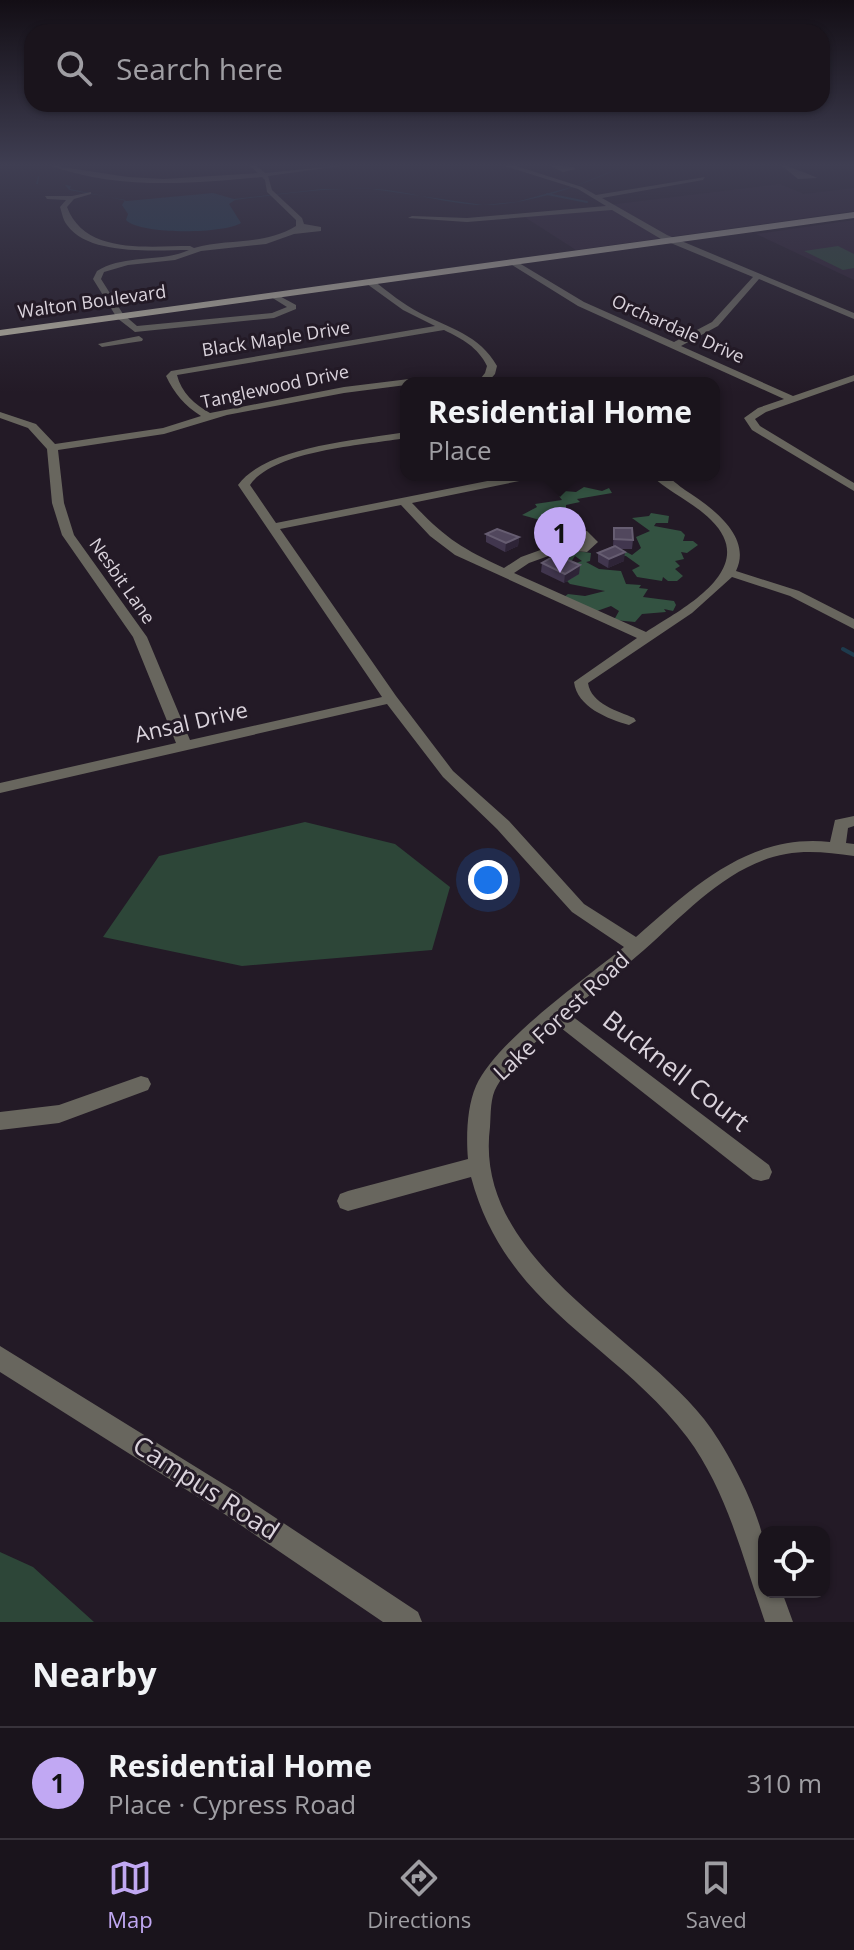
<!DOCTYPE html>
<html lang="en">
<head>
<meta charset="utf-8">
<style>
	:root { --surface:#1a141c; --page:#231d25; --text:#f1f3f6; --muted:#9f9ea3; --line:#38333b; --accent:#c1a8f3 }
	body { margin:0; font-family:"Open Sans",sans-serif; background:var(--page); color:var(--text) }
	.controls { position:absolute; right:24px; bottom:24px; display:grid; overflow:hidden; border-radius:16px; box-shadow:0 2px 6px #0004 }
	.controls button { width:72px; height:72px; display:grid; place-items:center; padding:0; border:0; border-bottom:2px solid var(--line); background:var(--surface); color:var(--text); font:40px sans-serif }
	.you { position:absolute; left:488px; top:880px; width:28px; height:28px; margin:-20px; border:6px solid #fff; border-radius:50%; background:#1a73e8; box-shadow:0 0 0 12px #1a73e833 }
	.badge { display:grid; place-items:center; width:52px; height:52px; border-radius:50%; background:var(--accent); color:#111; font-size:26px; font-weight:700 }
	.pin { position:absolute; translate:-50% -66px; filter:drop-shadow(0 2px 4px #0008) }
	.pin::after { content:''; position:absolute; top:42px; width:28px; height:24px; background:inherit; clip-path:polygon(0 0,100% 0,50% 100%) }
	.popup { position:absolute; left:400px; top:377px; width:320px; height:104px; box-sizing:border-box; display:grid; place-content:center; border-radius:16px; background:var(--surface); filter:drop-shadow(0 2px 6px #0005); font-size:26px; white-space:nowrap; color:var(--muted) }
	.popup b { font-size:30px; color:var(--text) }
	.popup::after { content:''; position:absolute; left:50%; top:100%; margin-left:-16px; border:16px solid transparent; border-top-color:var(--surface) }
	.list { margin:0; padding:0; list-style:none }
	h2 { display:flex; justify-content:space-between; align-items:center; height:104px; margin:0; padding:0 32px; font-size:34px }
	h2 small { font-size:26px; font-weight:400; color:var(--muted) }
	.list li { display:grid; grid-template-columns:52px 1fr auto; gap:24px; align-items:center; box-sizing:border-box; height:112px; padding:0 32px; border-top:2px solid var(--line) }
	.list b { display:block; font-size:30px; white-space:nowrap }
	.list p { margin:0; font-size:26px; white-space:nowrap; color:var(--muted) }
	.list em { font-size:26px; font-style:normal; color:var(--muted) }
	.icon { flex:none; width:44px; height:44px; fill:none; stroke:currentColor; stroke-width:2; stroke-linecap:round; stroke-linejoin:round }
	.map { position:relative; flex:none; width:854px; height:1622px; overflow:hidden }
	.search { position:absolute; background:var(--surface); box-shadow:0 2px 6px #0004; left:24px; right:24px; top:24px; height:88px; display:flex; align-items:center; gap:20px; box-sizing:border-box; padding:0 28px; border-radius:24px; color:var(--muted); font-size:30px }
	.sheet { height:216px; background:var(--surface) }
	nav { display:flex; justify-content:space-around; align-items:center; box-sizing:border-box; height:112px; border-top:2px solid var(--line); background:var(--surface); font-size:22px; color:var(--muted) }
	nav a { display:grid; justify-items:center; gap:4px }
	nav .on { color:var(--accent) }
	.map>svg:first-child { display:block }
	.built { fill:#2e2132 }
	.green { fill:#2d4638 }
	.forest { fill:#335241 }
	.water { fill:#1e3b4d }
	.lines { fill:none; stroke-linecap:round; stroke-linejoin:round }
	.stream-far1 { stroke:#1e3b4d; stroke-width:2 }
	.stream { stroke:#1e3b4d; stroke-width:4 }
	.minor { fill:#68665e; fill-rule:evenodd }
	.major { fill:#b4b09f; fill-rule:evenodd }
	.wall { fill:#41364e }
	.shaded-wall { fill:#2e2437 }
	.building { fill:#51475d; stroke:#665d71; stroke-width:2 }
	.labels { text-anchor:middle; stroke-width:6; stroke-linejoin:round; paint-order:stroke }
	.far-street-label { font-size:18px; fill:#dad3dc; stroke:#231a26 }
	.street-label { font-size:22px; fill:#dad3dc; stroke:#231a26 }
	.near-street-label { font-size:26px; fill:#dad3dc; stroke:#231a26 }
</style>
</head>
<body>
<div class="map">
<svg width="854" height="1622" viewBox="0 0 854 1622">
	<rect width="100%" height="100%" fill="#231a26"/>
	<path class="built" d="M 780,184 L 804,194 L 854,188 L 854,211 L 576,250 L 523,216 L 607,209 L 600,206 Z
		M 854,220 L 854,280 L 756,234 Z"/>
	<path class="green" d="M 838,246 L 854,254 L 854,268 L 843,270 L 804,251 Z
		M 305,822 L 395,844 L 450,887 L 432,950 L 242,966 L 103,937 L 159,856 Z
		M 0,1552 L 33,1567 L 94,1622 L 0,1622 Z"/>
	<path class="forest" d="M 584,487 L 602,491 L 609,488 L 612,493 L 577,499 L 580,502 L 566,505 L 566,511 L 557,510 L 557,514 L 547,522 L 522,515 L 537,507 L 535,504 L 562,500 L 559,496 L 564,491 L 576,492 Z
		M 651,513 L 669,516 L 668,523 L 656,523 L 654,526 L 681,531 L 685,535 L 683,541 L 693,541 L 698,545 L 687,553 L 681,552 L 684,559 L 675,561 L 680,566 L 675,569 L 683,576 L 677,581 L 668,581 L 663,577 L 662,581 L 637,577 L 632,570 L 640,566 L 626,556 L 614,555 L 612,551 L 621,549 L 632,555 L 641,548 L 636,537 L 650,531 L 632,518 L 649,516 Z
		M 570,550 L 591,553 L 590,561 L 586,562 L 599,569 L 621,571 L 626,584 L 641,585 L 639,588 L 648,589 L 643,597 L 674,601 L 676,605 L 673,611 L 664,609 L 666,612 L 642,614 L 635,622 L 614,620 L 619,611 L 611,606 L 597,611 L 564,597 L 568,594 L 585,596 L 605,591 L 570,584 L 565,579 L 571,565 L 582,561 L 575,556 L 571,562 L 558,561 L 558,554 L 567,554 Z"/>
	<path class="water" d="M 627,165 C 581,186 518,210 467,204 C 437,201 406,191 376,189 C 329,187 282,194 235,200 L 229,204 L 241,223 C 224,234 140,235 126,220 L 128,214 L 122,205 L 125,200 L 69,190 L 65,185 L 36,184 L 38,176 L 0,176 L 39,176 L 38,184 L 66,185 L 71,186 L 70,189 L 127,201 L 213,193 L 234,199 L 322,189 L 372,189 L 483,205 L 516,202 L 575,186 Z"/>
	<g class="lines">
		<path class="stream-far1" d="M 547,194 L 587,202"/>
		<path class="stream" d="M 843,649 L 854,655"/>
		<path class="minor" d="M 49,165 L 128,177 L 164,179 L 258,173 L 249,165 L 256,165 L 265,173 L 347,165 L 268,176 L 272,190 L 302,218 L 304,224 L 321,227 L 321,231 L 294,234 L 266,244 L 201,251 L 175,260 L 128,265 L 104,272 L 101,279 L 123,314 L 137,326 L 272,313 L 287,307 L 271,297 L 274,293 L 296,305 L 296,309 L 274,318 L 135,332 L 117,318 L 93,279 L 97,271 C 124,254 160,263 189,250 C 154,250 89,256 67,225 C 63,220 62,213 60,207 L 66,200 L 47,199 L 45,196 L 72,196 L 91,192 L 91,194 L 74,199 L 67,207 C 85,255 148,246 190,246 L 194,248 C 229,238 263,246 296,226 L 296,220 L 267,192 L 265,180 L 262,177 C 193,184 115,190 49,165 Z
			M 502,165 L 513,165 L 582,187 L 596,195 L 705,177 L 703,180 L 602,198 L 667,235 L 854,313 L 854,319 L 759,279 L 718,326 L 681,346 L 793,396 L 854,375 L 854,381 L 766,412 L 755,419 L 760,426 L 854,483 L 854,491 L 752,430 L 744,418 L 758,408 L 784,399 L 578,306 L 507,262 L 514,260 L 584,302 L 674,342 L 712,322 L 753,277 L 661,239 L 612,210 L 467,222 L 408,218 L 412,216 L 467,218 L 606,206 L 578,189 Z
			M 548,165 L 573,167 L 576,169 L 563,172 Z
			M 781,165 C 786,165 812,175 817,178 L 798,179 Z
			M 367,280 L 373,280 C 388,292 403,304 420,313 C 449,328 480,335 497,366 L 495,374 L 487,383 L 477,383 L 485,373 L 487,366 C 478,347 462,339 444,330 L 177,375 C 181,392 195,405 210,413 L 344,387 L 409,379 L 458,380 L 463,383 L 406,383 L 406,385 L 344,393 L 227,415 L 164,434 L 58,450 L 64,503 L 74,535 L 147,637 L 190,740 L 382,697 L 238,485 C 266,446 360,440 406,432 L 406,438 C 366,445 274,450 250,485 L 276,523 L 517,475 L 539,475 L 534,478 L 412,503 C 445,538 461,548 504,568 L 521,557 L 557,544 L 555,540 L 565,530 L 587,531 L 598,542 L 587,552 L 565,550 L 529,563 L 514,573 L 646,632 C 682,609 761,569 711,520 C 693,502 668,492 651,475 C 652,475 663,475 664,475 C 671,478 679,486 685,490 C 710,506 753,536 736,571 L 799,591 L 854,619 L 854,629 L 790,596 L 732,577 L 692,613 L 588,683 C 591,704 618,711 634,718 L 636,721 L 629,725 C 608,719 577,707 574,682 L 637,638 L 455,555 L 430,536 L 401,505 L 280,529 L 396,696 L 453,771 L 509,821 L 584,904 L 636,937 C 692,888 749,833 830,842 L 835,820 L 854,816 L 854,826 L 848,828 L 846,843 L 854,844 L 854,856 C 831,853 809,850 786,854 C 729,864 686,913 644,950 C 620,971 593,992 568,1013 L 769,1165 L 772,1172 L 769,1179 L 761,1181 L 753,1179 L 556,1024 C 535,1043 511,1062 497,1086 C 490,1097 491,1114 490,1127 C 473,1258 635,1332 704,1419 C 726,1447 755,1502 763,1538 C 767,1554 764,1575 764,1592 L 782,1592 L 793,1622 L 765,1622 C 743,1560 728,1492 687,1437 C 614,1341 506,1308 471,1177 L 348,1211 L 340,1208 L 337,1201 L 340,1194 L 348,1191 L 468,1159 C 466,1137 467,1106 476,1086 C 496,1041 585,979 624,947 L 572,912 L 497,829 L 443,777 L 387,704 L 0,793 L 0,783 L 176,743 L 133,637 L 62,535 L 52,503 L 47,449 L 28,428 L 0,418 L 0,412 L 36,424 L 55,444 L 163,428 L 201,416 C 185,406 174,393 166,376 L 171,371 L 435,326 L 403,310 L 367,284 ZM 572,537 L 580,537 L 585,542 L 581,545 L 569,543 L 567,541 Z
			M 139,336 L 143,339 L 142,341 L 102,347 L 98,344 Z
			M 141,1076 L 148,1078 L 151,1084 L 148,1090 L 59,1123 L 0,1130 L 0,1112 L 59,1105 Z
			M 0,1346 L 238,1493 L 418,1612 L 422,1622 L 383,1622 L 220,1511 L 0,1372 Z"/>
		<path class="major" d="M 854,212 L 854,218 L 0,336 L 0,330 Z"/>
	</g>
	<path class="wall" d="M 614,528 L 633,540 L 632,549 L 620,549 L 624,561 L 608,568 L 598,562 L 598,553 L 613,546 Z
		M 486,534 L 519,537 L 518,546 L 505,552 L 486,542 Z
		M 542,563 L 580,565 L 579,574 L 564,583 L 541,572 Z"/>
	<path class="shaded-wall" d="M 519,537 L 518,546 L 505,552 L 506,543 Z
		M 625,552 L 624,561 L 608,568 L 609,559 Z
		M 580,565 L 579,574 L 564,583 L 565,574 Z"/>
	<path class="building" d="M 614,528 L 632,528 L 633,540 L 614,539 Z
		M 497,529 L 519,537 L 506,543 L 486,534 Z
		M 615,546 L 625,552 L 609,559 L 598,553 Z
		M 556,555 L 580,565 L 565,574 L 542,563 Z"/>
	<linearGradient id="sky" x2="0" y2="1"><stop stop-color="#130e15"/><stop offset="0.42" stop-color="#3f3e52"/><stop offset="1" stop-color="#3f3e52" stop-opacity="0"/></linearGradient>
	<rect width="854" height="393" fill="url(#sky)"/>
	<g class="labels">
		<g class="far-street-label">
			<text transform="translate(92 302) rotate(-8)" y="6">Walton Boulevard</text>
			<text transform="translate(678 329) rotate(24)" y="6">Orchardale Drive</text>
			<text transform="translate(276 339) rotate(-9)" y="6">Black Maple Drive</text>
			<text transform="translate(275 387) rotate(-12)" y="6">Tanglewood Drive</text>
			<text transform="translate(122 581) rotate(55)" y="6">Nesbit Lane</text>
		</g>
		<g class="street-label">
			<text transform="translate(191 722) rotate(-13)" y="8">Ansal Drive</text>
			<text transform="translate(561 1016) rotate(-43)" y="8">Lake Forest Road</text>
		</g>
		<g class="near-street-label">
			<text transform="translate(676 1071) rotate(38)" y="9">Bucknell Court</text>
			<text transform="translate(206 1488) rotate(33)" y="9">Campus Road</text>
		</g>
	</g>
</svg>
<div class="controls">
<button><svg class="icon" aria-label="locate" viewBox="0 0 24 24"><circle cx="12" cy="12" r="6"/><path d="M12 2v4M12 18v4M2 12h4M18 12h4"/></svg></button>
</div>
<div class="you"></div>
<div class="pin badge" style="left:560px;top:573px">1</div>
<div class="popup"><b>Residential Home</b>Place</div>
<div class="search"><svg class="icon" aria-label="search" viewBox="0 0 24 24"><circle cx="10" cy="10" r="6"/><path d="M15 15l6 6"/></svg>Search here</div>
</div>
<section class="sheet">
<h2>Nearby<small></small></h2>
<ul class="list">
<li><span class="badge">1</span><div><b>Residential Home</b><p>Place · Cypress Road</p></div><em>310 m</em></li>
</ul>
</section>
<nav>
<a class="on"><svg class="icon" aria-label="map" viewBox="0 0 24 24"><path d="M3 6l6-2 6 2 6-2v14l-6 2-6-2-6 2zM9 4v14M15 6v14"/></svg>Map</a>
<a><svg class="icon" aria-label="directions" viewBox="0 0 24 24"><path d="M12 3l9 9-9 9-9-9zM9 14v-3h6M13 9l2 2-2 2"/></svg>Directions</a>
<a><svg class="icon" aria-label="saved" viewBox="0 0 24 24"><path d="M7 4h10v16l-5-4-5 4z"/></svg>Saved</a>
</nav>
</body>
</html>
